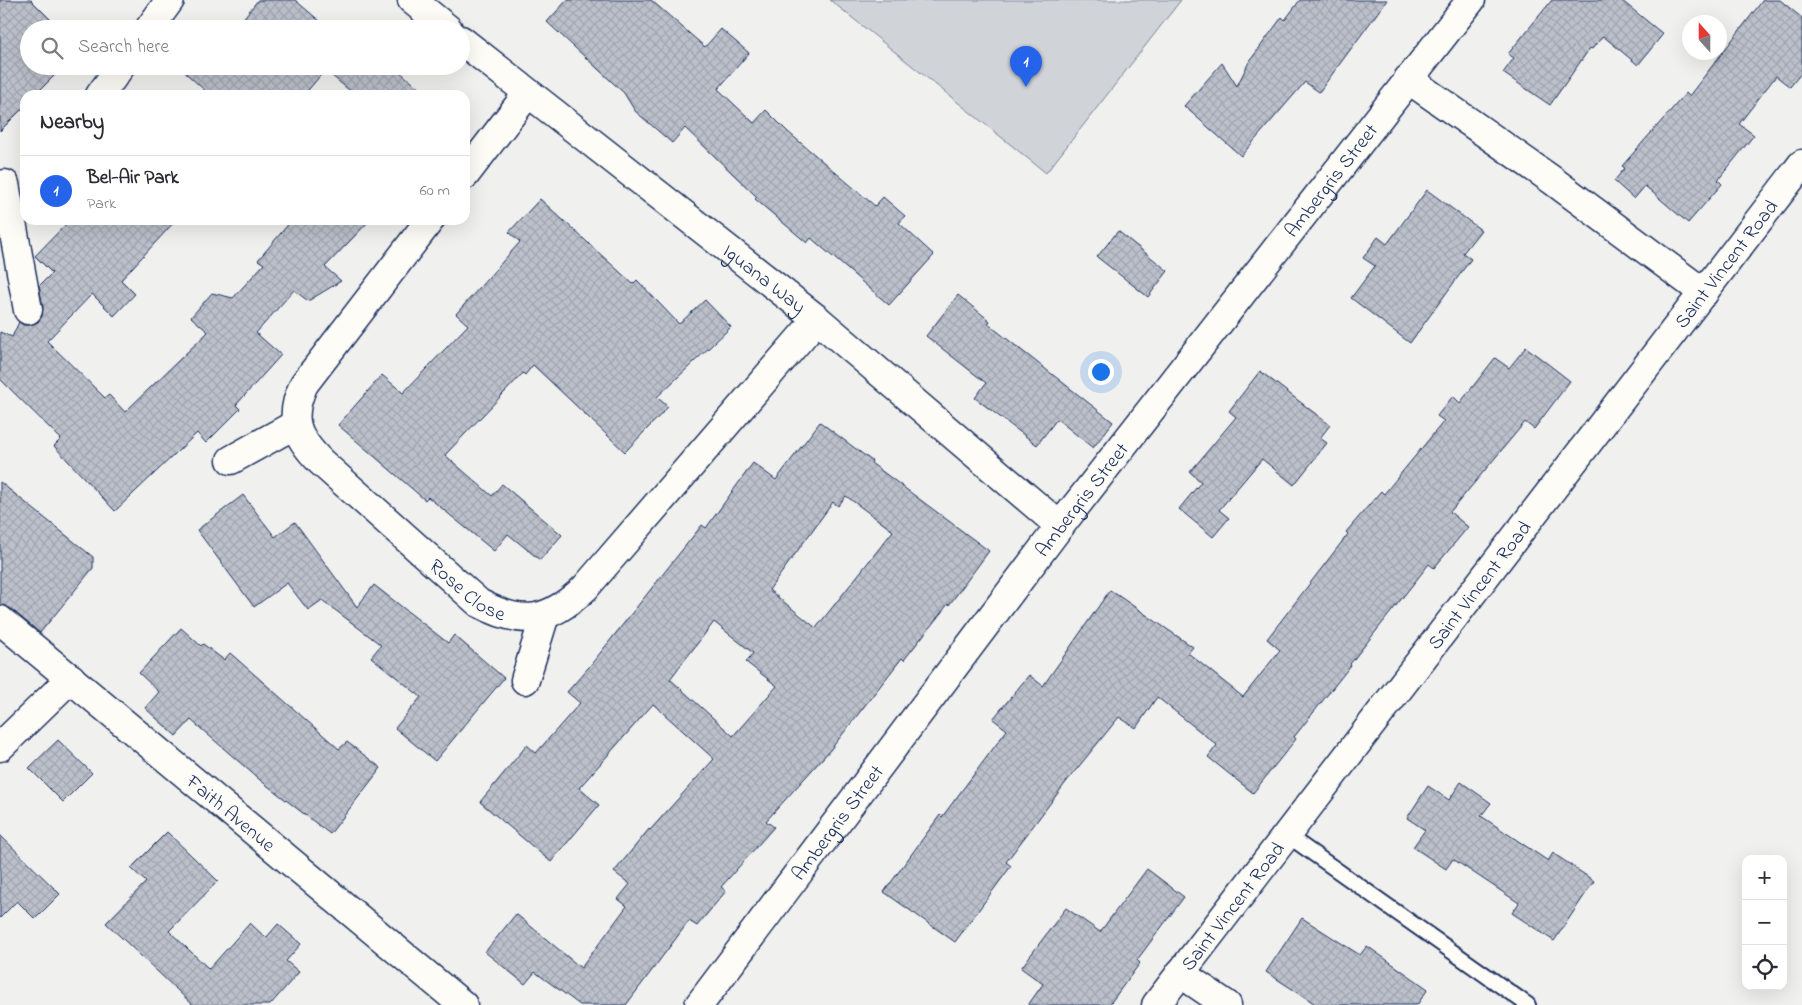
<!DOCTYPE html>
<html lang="en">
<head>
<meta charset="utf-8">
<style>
	:root { --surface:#fff; --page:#f2f2f3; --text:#2b2b33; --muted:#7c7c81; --line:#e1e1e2; --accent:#2563eb }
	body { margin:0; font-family:"Indie Flower",sans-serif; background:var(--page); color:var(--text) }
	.controls { position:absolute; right:15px; bottom:15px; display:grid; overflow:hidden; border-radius:10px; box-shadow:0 5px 20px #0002 }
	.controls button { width:45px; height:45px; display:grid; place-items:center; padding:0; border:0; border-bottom:1px solid var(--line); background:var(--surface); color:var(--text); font:25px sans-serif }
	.compass { position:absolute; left:1682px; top:15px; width:45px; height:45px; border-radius:50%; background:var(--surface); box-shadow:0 5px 20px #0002; rotate:339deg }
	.you { position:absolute; left:1100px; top:371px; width:18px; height:18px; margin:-12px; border:4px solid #fff; border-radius:50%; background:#1a73e8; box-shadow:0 0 0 8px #1a73e833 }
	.badge { display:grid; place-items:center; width:32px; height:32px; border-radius:50%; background:var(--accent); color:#fff; font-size:16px; font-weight:700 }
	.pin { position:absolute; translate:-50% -41px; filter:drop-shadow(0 1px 2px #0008) }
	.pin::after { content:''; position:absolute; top:26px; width:18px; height:15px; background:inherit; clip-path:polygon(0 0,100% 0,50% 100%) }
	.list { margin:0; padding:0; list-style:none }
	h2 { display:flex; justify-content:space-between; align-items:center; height:65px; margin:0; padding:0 20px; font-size:21px }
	h2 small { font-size:16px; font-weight:400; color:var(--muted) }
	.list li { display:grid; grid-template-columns:32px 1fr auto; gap:15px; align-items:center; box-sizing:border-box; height:70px; padding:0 20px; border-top:1px solid var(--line) }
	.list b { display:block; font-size:19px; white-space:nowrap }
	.list p { margin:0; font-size:16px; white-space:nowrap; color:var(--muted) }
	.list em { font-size:16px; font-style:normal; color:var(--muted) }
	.icon { flex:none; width:28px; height:28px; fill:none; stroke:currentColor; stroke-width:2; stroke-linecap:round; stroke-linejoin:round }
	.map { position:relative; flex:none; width:1802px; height:1005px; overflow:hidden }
	.search { position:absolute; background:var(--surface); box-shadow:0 5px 20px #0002; left:20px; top:20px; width:450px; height:55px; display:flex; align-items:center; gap:12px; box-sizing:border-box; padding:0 18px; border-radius:28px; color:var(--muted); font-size:19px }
	.panel { position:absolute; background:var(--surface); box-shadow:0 5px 20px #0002; left:20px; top:90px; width:450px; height:135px; border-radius:15px }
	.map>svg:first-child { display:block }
	.park { fill:#d0d3d8; stroke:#76819b }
	.building { fill:url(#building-cross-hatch); stroke:#1b2f5e; fill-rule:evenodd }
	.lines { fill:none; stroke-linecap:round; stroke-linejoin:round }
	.service-casing { stroke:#1b2f5e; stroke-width:18 }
	.minor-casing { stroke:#1b2f5e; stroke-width:31 }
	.tertiary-casing { stroke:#1b2f5e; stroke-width:31 }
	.service { stroke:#fdfcf7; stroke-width:14 }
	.minor { stroke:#fdfcf7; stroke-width:28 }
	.tertiary { stroke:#fdfcf7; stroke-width:28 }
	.labels { text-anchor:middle; stroke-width:4; stroke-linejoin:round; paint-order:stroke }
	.street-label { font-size:20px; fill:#1b2f5e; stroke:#fdfcf7 }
</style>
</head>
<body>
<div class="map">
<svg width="1802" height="1005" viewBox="0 0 1802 1005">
	<defs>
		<pattern id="building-cross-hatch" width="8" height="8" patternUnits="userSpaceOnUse" patternTransform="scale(1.25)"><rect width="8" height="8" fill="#bbc0ca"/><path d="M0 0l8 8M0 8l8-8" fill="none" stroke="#a0a5b0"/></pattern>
	</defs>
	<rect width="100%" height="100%" fill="#f0f0ee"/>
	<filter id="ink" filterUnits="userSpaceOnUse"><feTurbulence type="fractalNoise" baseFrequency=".02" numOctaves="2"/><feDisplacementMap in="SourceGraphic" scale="10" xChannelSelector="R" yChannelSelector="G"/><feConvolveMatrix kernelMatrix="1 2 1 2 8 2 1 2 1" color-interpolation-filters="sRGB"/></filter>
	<g filter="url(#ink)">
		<path class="park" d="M 830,0 L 1181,0 L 1046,173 Z"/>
		<path class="building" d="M 0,0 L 31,0 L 60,29 L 29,29 L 29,66 L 64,66 L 35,95 L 25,95 L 25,106 L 0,131 Z
			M 258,0 L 295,0 L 329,29 L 252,29 L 242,20 Z
			M 567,0 L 651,0 L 705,47 L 721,29 L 749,53 L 718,89 L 754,123 L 766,110 L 788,132 L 875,206 L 883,197 L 905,216 L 899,223 L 934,255 L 889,305 L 811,238 L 807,243 L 755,199 L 757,197 L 685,128 L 672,143 L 635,111 L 624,93 L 547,22 Z
			M 1300,0 L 1387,0 L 1319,92 L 1305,82 L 1241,156 L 1184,106 L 1222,63 L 1237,86 L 1249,62 L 1282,17 L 1285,20 Z
			M 1552,0 L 1621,0 L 1663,34 L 1638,65 L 1603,36 L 1592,49 L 1590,48 L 1550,105 L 1503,73 L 1514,58 L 1508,54 Z
			M 1763,0 L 1780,0 L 1802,18 L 1802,72 L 1790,87 L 1776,76 L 1739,124 L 1754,135 L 1718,180 L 1722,184 L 1688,223 L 1645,186 L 1634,199 L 1614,181 L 1625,168 L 1622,166 L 1686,93 L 1689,96 Z
			M 178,66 L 393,66 L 427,95 L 355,95 L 325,70 L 304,95 L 210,95 Z
			M 1427,190 L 1481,230 L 1463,253 L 1471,259 L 1410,343 L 1351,298 L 1375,266 L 1363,258 L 1378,237 L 1387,244 Z
			M 540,199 L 633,284 L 637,280 L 679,324 L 705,300 L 731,327 L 657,397 L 668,407 L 625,452 L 533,365 L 525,375 L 523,373 L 445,455 L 492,496 L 502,484 L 562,535 L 540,560 L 508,534 L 494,551 L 428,497 L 425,500 L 338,425 L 382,375 L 403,393 L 468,325 L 456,314 L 520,242 L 509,232 Z
			M 70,220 L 176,220 L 121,280 L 135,294 L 114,316 L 92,294 L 47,341 L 105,398 L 109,395 L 125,412 L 208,332 L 191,317 L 212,293 L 233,298 L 264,264 L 258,260 L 292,220 L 370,220 L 325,267 L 341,281 L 308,301 L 294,290 L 256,333 L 281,355 L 236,405 L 240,409 L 206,443 L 197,433 L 115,511 L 54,446 L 61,439 L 0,379 L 0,332 L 12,337 L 19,322 L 23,325 L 31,325 L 38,322 L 42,316 L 43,307 L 39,286 L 52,273 L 35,256 Z
			M 1118,231 L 1168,271 L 1148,297 L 1097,257 Z
			M 958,295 L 990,321 L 988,324 L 1113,422 L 1093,448 L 1057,419 L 1037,445 L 975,398 L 986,383 L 926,336 Z
			M 1526,347 L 1570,381 L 1534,429 L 1525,422 L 1450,512 L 1468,527 L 1434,568 L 1429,564 L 1350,664 L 1351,665 L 1294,737 L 1296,739 L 1253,793 L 1208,757 L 1217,745 L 1157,697 L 1136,728 L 1119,717 L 1067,781 L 1006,862 L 1011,866 L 955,942 L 884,892 L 940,815 L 942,817 L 1007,730 L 993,719 L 1029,675 L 1043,686 L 1110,590 L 1193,647 L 1188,653 L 1243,697 L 1280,650 L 1267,639 L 1348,534 L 1346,532 L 1381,491 L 1384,494 L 1444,421 L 1437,416 L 1453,396 L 1460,403 L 1495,358 L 1509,368 Z
			M 1260,371 L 1330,425 L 1320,438 L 1327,443 L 1294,485 L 1262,459 L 1219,510 L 1229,518 L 1213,537 L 1179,509 L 1201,482 L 1190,472 L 1236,417 L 1229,411 Z
			M 820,422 L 872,461 L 871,463 L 989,551 L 949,605 L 948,604 L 904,660 L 902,658 L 831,749 L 766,821 L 774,827 L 721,887 L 726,891 L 697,926 L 689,921 L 626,1005 L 580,1005 L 535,972 L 525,984 L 485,952 L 516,914 L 581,968 L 627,906 L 618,899 L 630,884 L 614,872 L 649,829 L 650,830 L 714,759 L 653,704 L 579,788 L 599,805 L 551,862 L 480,802 L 527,745 L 536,753 L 580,703 L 567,692 L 589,667 L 702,525 L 706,528 L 753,463 L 776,480 ZM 846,496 L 893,531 L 816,628 L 769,590 L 833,502 L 838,506 ZM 714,622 L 753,653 L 746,662 L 777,686 L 733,736 L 670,679 Z
			M 0,482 L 93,557 L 93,568 L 40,633 L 10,608 L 0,605 Z
			M 243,495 L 275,537 L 295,522 L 357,607 L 374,585 L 448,643 L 454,635 L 504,678 L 435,761 L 395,728 L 421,697 L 371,657 L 381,645 L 322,600 L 308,610 L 287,583 L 254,607 L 197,530 Z
			M 181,628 L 201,646 L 203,644 L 224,660 L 230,653 L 339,749 L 347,742 L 381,768 L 330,834 L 260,780 L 191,720 L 176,736 L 145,708 L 159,692 L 139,673 Z
			M 58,740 L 92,773 L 63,802 L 29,768 Z
			M 1461,782 L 1491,803 L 1481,816 L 1548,861 L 1553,853 L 1594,881 L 1554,941 L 1512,913 L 1519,903 L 1453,859 L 1446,869 L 1413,847 L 1425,830 L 1407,818 L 1428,786 L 1449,800 Z
			M 167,832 L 218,881 L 169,931 L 209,969 L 250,923 L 266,938 L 278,924 L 301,944 L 286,961 L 299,972 L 270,1005 L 193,1005 L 106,923 L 146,882 L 131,868 Z
			M 0,835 L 60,894 L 35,919 L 17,901 L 0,918 Z
			M 1147,869 L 1184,897 L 1137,960 L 1140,963 L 1109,1005 L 1028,1005 L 1043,984 L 1021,968 L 1066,908 L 1100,932 Z
			M 1302,918 L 1360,955 L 1367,946 L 1428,989 L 1417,1005 L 1317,1005 L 1266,972 Z"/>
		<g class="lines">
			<defs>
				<path id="service" d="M 1287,835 L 1528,1005"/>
				<g id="minor">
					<path d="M 412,0 L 448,29"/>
					<path d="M 149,29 L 170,0"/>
					<path id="s1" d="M 461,40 L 817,319 L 1060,526"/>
					<path d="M 1408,79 L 1552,180 L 1704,293"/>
					<path d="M 100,95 L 121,66"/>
					<path d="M 465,175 L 528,93"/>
					<path d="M 5,184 L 28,310"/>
					<path id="s2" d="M 430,220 L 304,384 C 288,418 295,436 321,462 L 479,603 C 524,627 548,622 585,588 L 817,319"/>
					<path d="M 231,460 L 296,424"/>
					<path d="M 525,680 L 545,615"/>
					<path d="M 0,747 L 71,678"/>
					<path d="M 1180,973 L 1227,1005"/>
					<path id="s3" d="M 699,1005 L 1060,526 L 1471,0"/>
				</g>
				<g id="tertiary">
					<path id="s4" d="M 0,620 L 463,1005"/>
					<path id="s5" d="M 1156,1005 L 1802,164"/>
				</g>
			</defs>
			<use href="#service" class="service-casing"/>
			<use href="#minor" class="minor-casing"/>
			<use href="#tertiary" class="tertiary-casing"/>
			<use href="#service" class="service"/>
			<use href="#minor" class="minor"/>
			<use href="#tertiary" class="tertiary"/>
		</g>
	</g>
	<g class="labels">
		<g class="street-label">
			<text dy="7" stroke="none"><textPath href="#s3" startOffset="1039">Ambergris Street</textPath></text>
			<text dy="7" stroke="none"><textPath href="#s5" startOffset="935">Saint Vincent Road</textPath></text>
			<text dy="7" stroke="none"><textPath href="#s1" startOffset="386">Iguana Way</textPath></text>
			<text dy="7" stroke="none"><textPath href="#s3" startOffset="634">Ambergris Street</textPath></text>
			<text dy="7" stroke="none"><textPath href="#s5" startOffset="530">Saint Vincent Road</textPath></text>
			<text dy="7" stroke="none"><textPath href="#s2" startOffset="489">Rose Close</textPath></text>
			<text dy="7" stroke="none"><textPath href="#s4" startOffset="301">Faith Avenue</textPath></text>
			<text dy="7" stroke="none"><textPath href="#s3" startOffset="229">Ambergris Street</textPath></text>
			<text dy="7" stroke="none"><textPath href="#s5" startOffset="125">Saint Vincent Road</textPath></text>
		</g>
	</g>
</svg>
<div class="controls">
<button>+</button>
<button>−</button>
<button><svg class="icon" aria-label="locate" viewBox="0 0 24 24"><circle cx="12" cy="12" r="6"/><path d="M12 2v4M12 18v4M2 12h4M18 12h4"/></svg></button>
</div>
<svg class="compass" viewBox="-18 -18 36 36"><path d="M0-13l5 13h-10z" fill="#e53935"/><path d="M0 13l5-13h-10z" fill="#7c7c81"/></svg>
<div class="you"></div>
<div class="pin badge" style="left:1026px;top:87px">1</div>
<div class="search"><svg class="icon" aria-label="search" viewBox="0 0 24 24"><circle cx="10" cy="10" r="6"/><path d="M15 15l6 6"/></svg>Search here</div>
<section class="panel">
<h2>Nearby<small></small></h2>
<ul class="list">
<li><span class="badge">1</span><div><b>Bel-Air Park</b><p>Park</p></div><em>60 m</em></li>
</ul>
</section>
</div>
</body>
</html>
